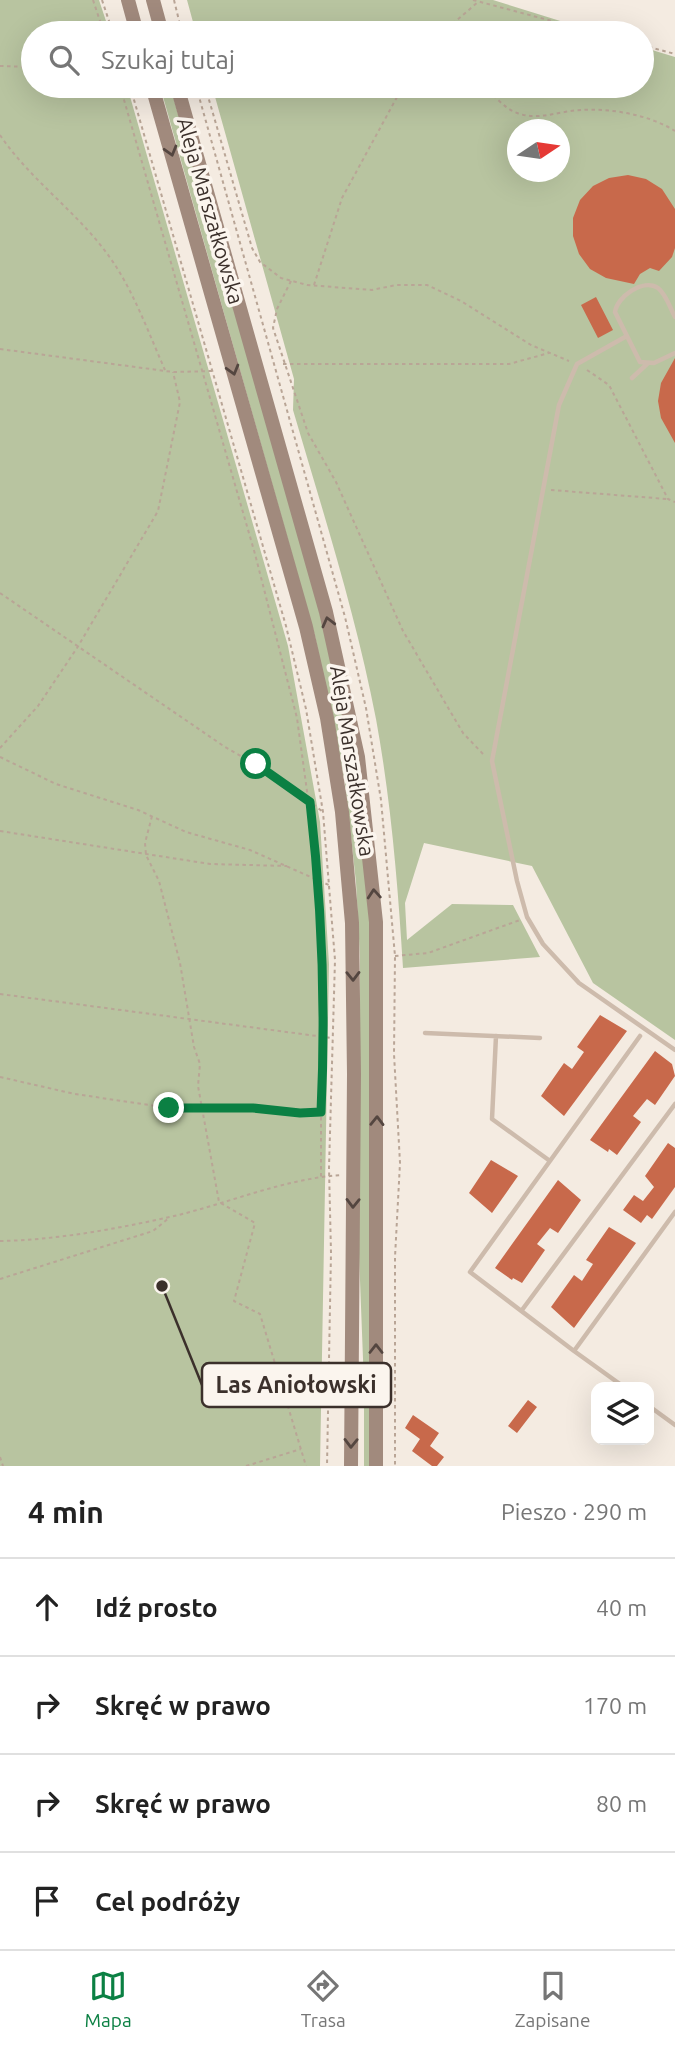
<!DOCTYPE html>
<html lang="pl">
<head>
<meta charset="utf-8">
<style>
	:root { --surface:#fff; --page:#f2f2f2; --text:#222; --muted:#767676; --line:#e0e0e0; --accent:#0b8043 }
	body { margin:0; font-family:Ubuntu,sans-serif; background:var(--page); color:var(--text) }
	.controls { position:absolute; right:21px; bottom:21px; display:grid; overflow:hidden; border-radius:14px; box-shadow:0 7px 28px #0002 }
	.controls button { width:63px; height:63px; display:grid; place-items:center; padding:0; border:0; border-bottom:2px solid var(--line); background:var(--surface); color:var(--text); font:35px sans-serif }
	.compass { position:absolute; left:507px; top:119px; width:63px; height:63px; border-radius:50%; background:var(--surface); box-shadow:0 7px 28px #0002; rotate:77deg }
	.stop { position:absolute; width:21px; height:21px; margin:-16px; border:5px solid #0b8043; border-radius:50%; background:#fff }
	.stop.end { background:#0b8043; border-color:#fff; box-shadow:0 2px 7px #0008 }
	.list { margin:0; padding:0; list-style:none }
	h2 { display:flex; justify-content:space-between; align-items:center; height:91px; margin:0; padding:0 28px; font-size:30px }
	h2 small { font-size:23px; font-weight:400; color:var(--muted) }
	.list li { display:grid; grid-template-columns:46px 1fr auto; gap:21px; align-items:center; box-sizing:border-box; height:98px; padding:0 28px; border-top:2px solid var(--line) }
	.list b { display:block; font-size:26px; white-space:nowrap }
	.list em { font-size:23px; font-style:normal; color:var(--muted) }
	.icon { flex:none; width:38px; height:38px; fill:none; stroke:currentColor; stroke-width:2; stroke-linecap:round; stroke-linejoin:round }
	.map { position:relative; flex:none; width:675px; height:1466px; overflow:hidden }
	.search { position:absolute; background:var(--surface); box-shadow:0 7px 28px #0002; left:21px; right:21px; top:21px; height:77px; display:flex; align-items:center; gap:18px; box-sizing:border-box; padding:0 24px; border-radius:38px; color:var(--muted); font-size:26px }
	.sheet { height:483px; background:var(--surface) }
	nav { display:flex; justify-content:space-around; align-items:center; box-sizing:border-box; height:98px; border-top:2px solid var(--line); background:var(--surface); font-size:19px; color:var(--muted) }
	nav a { display:grid; justify-items:center; gap:4px }
	nav .on { color:var(--accent) }
	.map>svg:first-child { display:block }
	.green { fill:#b8c4a0; fill-rule:evenodd }
	.building { fill:#c8694b }
	.lines { fill:none; stroke-linecap:round; stroke-linejoin:round }
	.path { stroke:#b9a596; stroke-width:2; stroke-dasharray:3.5 3.5; stroke-linecap:butt }
	.lane { stroke:#cdbbac; stroke-width:4.5 }
	.secondary { stroke:#a18a7d; stroke-width:14 }
	.oneway { stroke:#544640 }
	.route { stroke:#0b8043; stroke-width:9 }
	.labels { text-anchor:middle; stroke-width:7; stroke-linejoin:round; paint-order:stroke }
	.street-label { font-size:21px; fill:#3b302b; stroke:#fbf5ee }
	.leader { fill:none; stroke:#3b302b; stroke-width:2.5 }
	.callout-dot { fill:#3b302b; stroke:#fbf5ee; stroke-width:2.5 }
	.callout { fill:#fbf5ee; stroke:#3b302b; stroke-width:2.5 }
	.callout-label { font-size:23px; text-anchor:middle; font-weight:bold; fill:#3b302b }
</style>
</head>
<body>
<div class="map">
<svg width="675" height="1466" viewBox="0 0 675 1466">
	<rect width="100%" height="100%" fill="#f4ebe1"/>
	<path class="green" d="M 0,0 L 99,0 L 110,33 L 33,33 L 33,86 L 127,86 L 288,646 L 320,822 L 329,964 L 320,1466 L 0,1466 Z
		M 187,0 L 493,0 L 599,33 L 196,33 Z
		M 642,47 L 675,57 L 675,1040 L 593,983 L 532,866 L 424,843 L 405,903 L 407,940 L 452,904 L 513,905 L 540,957 L 403,968 C 398,885 391,801 376,719 C 356,615 323,512 293,410 L 294,379 L 212,86 L 642,86 ZM 518,130 L 560,130 L 560,172 L 518,172 Z
		M 160,86 L 170,86 L 313,587 L 335,673 L 353,769 L 370,923 L 369,1466 L 364,1466 L 364,1385 L 359,1254 L 360,957 L 356,882 L 345,783 L 315,636 Z"/>
	<path class="building" d="M 628,175 L 646,179 L 662,189 L 675,209 L 675,248 L 672,257 L 659,271 L 650,268 L 640,274 L 634,284 L 606,278 L 590,269 L 579,254 L 573,236 L 573,218 L 580,200 L 593,186 L 609,178 Z
		M 596,297 L 613,330 L 598,338 L 581,305 Z
		M 675,358 L 675,443 L 661,418 L 658,401 L 661,383 Z
		M 600,1015 L 627,1031 L 564,1116 L 541,1096 L 564,1063 L 572,1069 L 584,1052 L 577,1047 Z
		M 655,1051 L 672,1064 L 675,1076 L 655,1105 L 647,1099 L 633,1116 L 641,1122 L 617,1155 L 609,1149 L 608,1152 L 590,1140 Z
		M 668,1143 L 675,1148 L 675,1187 L 652,1219 L 647,1215 L 641,1223 L 623,1210 L 634,1195 L 643,1201 L 654,1187 L 645,1176 Z
		M 491,1160 L 518,1176 L 492,1213 L 469,1193 Z
		M 558,1180 L 581,1200 L 558,1233 L 550,1228 L 537,1244 L 545,1250 L 522,1283 L 513,1278 L 512,1280 L 495,1268 Z
		M 609,1227 L 636,1243 L 574,1328 L 551,1307 L 574,1275 L 582,1281 L 593,1264 L 586,1260 Z
		M 528,1400 L 537,1407 L 517,1433 L 508,1426 Z
		M 413,1415 L 439,1433 L 430,1446 L 444,1457 L 437,1466 L 432,1466 L 412,1451 L 420,1439 L 405,1428 Z"/>
	<g class="lines">
		<path class="path" d="M 93,0 L 104,33
			M 102,0 L 113,33
			M 174,0 L 182,33
			M 473,0 L 597,33
			M 181,25 L 188,33
			M 442,33 L 478,2
			M 642,45 L 675,54
			M 0,66 L 33,67
			M 120,86 L 255,554 L 297,718 L 319,879 L 324,1011 L 321,1112
			M 130,86 L 286,626 L 306,709 L 323,812 L 335,960 L 329,1168 L 331,1253 L 327,1466
			M 196,86 L 345,617 L 366,708 L 381,800 L 395,956 L 394,1054 L 400,1163 L 395,1257 L 395,1466
			M 205,86 L 252,248 L 260,262 L 281,278 L 307,285 L 372,290 L 396,285 L 427,285 L 461,301 L 531,345 L 569,361
			M 483,86 C 493,94 505,109 517,113 C 538,121 559,111 581,110 C 611,108 650,115 675,131
			M 0,135 C 31,181 79,213 111,259 C 134,292 149,334 165,370
			M 291,281 L 277,309 L 273,328 L 308,433 L 336,482 L 403,631 L 463,733 L 484,755
			M 314,285 L 342,198 L 403,86
			M 0,349 L 173,372 L 213,371
			M 283,364 L 509,364 L 549,353
			M 587,370 L 609,385 L 668,499 L 675,502
			M 551,490 L 667,499
			M 0,593 L 225,747 L 283,780 L 323,812
			M 0,748 L 38,706 L 77,648 L 158,511 L 180,402 L 173,372
			M 0,757 L 56,784 L 138,810 L 186,832 L 250,850 L 331,886
			M 152,816 L 145,843 L 146,855 L 159,881 L 180,963 L 194,1047 L 200,1064 L 198,1086 L 219,1202 L 255,1223 L 234,1301 L 260,1314 L 306,1466
			M 0,831 L 210,864 L 287,866
			M 395,956 L 428,953 L 520,920
			M 0,994 L 332,1038
			M 0,1077 L 75,1094 L 169,1108 L 253,1108 L 321,1112 L 321,1177
			M 0,1241 C 56,1240 115,1229 170,1217 C 227,1204 283,1179 341,1175
			M 0,1279 L 153,1231 L 169,1218
			M 0,1457 L 3,1466
			M 246,1466 L 301,1449"/>
		<path class="lane" d="M 675,317 C 670,308 666,294 658,288 C 643,278 617,297 615,312 L 640,362 L 654,363 L 675,353
			M 625,337 L 577,364 L 559,405 L 492,761 L 517,881 L 527,917 L 543,944 L 579,983 L 675,1050
			M 632,378 L 647,364
			M 425,1033 L 540,1038
			M 496,1036 L 492,1119 L 550,1161
			M 522,1310 L 675,1104
			M 574,1351 L 470,1272 L 640,1036
			M 624,1387 L 574,1351 L 675,1212
			M 649,1406 L 675,1425"/>
		<path class="secondary" d="M 128,0 L 137,33
			M 153,0 L 162,33
			M 152,86 L 306,627 L 327,718 L 342,812 L 352,923 L 354,1074 L 351,1466
			M 177,86 L 326,612 L 358,757 L 376,922 L 376,1466"/>
	</g>
	<defs><path id="oneway-chevron" d="M-2-3.5L2.5 0L-2 3.5" fill="none" stroke-width="1.6" stroke-linecap="round" stroke-linejoin="round" transform="scale(1.75)"/></defs>
	<g class="oneway">
		<use href="#oneway-chevron" transform="translate(171 151) rotate(74)"/>
		<use href="#oneway-chevron" transform="translate(233 370) rotate(74)"/>
		<use href="#oneway-chevron" transform="translate(328 622) rotate(-104)"/>
		<use href="#oneway-chevron" transform="translate(374 894) rotate(-94)"/>
		<use href="#oneway-chevron" transform="translate(353 976) rotate(89)"/>
		<use href="#oneway-chevron" transform="translate(377 1121) rotate(-89)"/>
		<use href="#oneway-chevron" transform="translate(353 1203) rotate(91)"/>
		<use href="#oneway-chevron" transform="translate(376 1349) rotate(-90)"/>
		<use href="#oneway-chevron" transform="translate(351 1443) rotate(91)"/>
	</g>
	<g class="lines">
		<path class="route" d="M 169,1108 L 253,1108 L 300,1113 L 321,1112 C 326,1008 322,906 310,802 L 256,764"/>
	</g>
	<g class="labels">
		<g class="street-label">
			<text transform="translate(210 211) rotate(74)" y="7">Aleja Marszałkowska</text>
			<text transform="translate(352 761) rotate(81)" y="7">Aleja Marszałkowska</text>
		</g>
	</g>
	<path class="leader" d="M162 1286L202 1385"/>
	<circle class="callout-dot" cx="162" cy="1286" r="7"/>
	<rect class="callout" x="202" y="1363" width="189" height="44" rx="7"/>
	<g class="callout-label">
		<text x="296" y="1393">Las Aniołowski</text>
	</g>
</svg>
<div class="controls">
<button><svg class="icon" aria-label="layers" viewBox="0 0 24 24"><path d="M12 4l9 5-9 5-9-5zM3 14l9 5 9-5"/></svg></button>
</div>
<svg class="compass" viewBox="-18 -18 36 36"><path d="M0-13l5 13h-10z" fill="#e53935"/><path d="M0 13l5-13h-10z" fill="#767676"/></svg>
<div class="stop" style="left:256px;top:764px"></div>
<div class="stop end" style="left:169px;top:1108px"></div>
<div class="search"><svg class="icon" aria-label="search" viewBox="0 0 24 24"><circle cx="10" cy="10" r="6"/><path d="M15 15l6 6"/></svg>Szukaj tutaj</div>
</div>
<section class="sheet">
<h2>4 min<small>Pieszo · 290 m</small></h2>
<ul class="list">
<li><svg class="icon" aria-label="ahead" viewBox="0 0 24 24"><path d="M12 20V5M6 11l6-6 6 6"/></svg><div><b>Idź prosto</b></div><em>40 m</em></li>
<li><svg class="icon" aria-label="right" viewBox="0 0 24 24"><path d="M7 20v-9h11M14 6l5 5-5 5"/></svg><div><b>Skręć w prawo</b></div><em>170 m</em></li>
<li><svg class="icon" aria-label="right" viewBox="0 0 24 24"><path d="M7 20v-9h11M14 6l5 5-5 5"/></svg><div><b>Skręć w prawo</b></div><em>80 m</em></li>
<li><svg class="icon" aria-label="arrive" viewBox="0 0 24 24"><path d="M6 21V4h12l-3 4 3 4H6"/></svg><div><b>Cel podróży</b></div></li>
</ul>
</section>
<nav>
<a class="on"><svg class="icon" aria-label="map" viewBox="0 0 24 24"><path d="M3 6l6-2 6 2 6-2v14l-6 2-6-2-6 2zM9 4v14M15 6v14"/></svg>Mapa</a>
<a><svg class="icon" aria-label="directions" viewBox="0 0 24 24"><path d="M12 3l9 9-9 9-9-9zM9 14v-3h6M13 9l2 2-2 2"/></svg>Trasa</a>
<a><svg class="icon" aria-label="saved" viewBox="0 0 24 24"><path d="M7 4h10v16l-5-4-5 4z"/></svg>Zapisane</a>
</nav>
</body>
</html>
